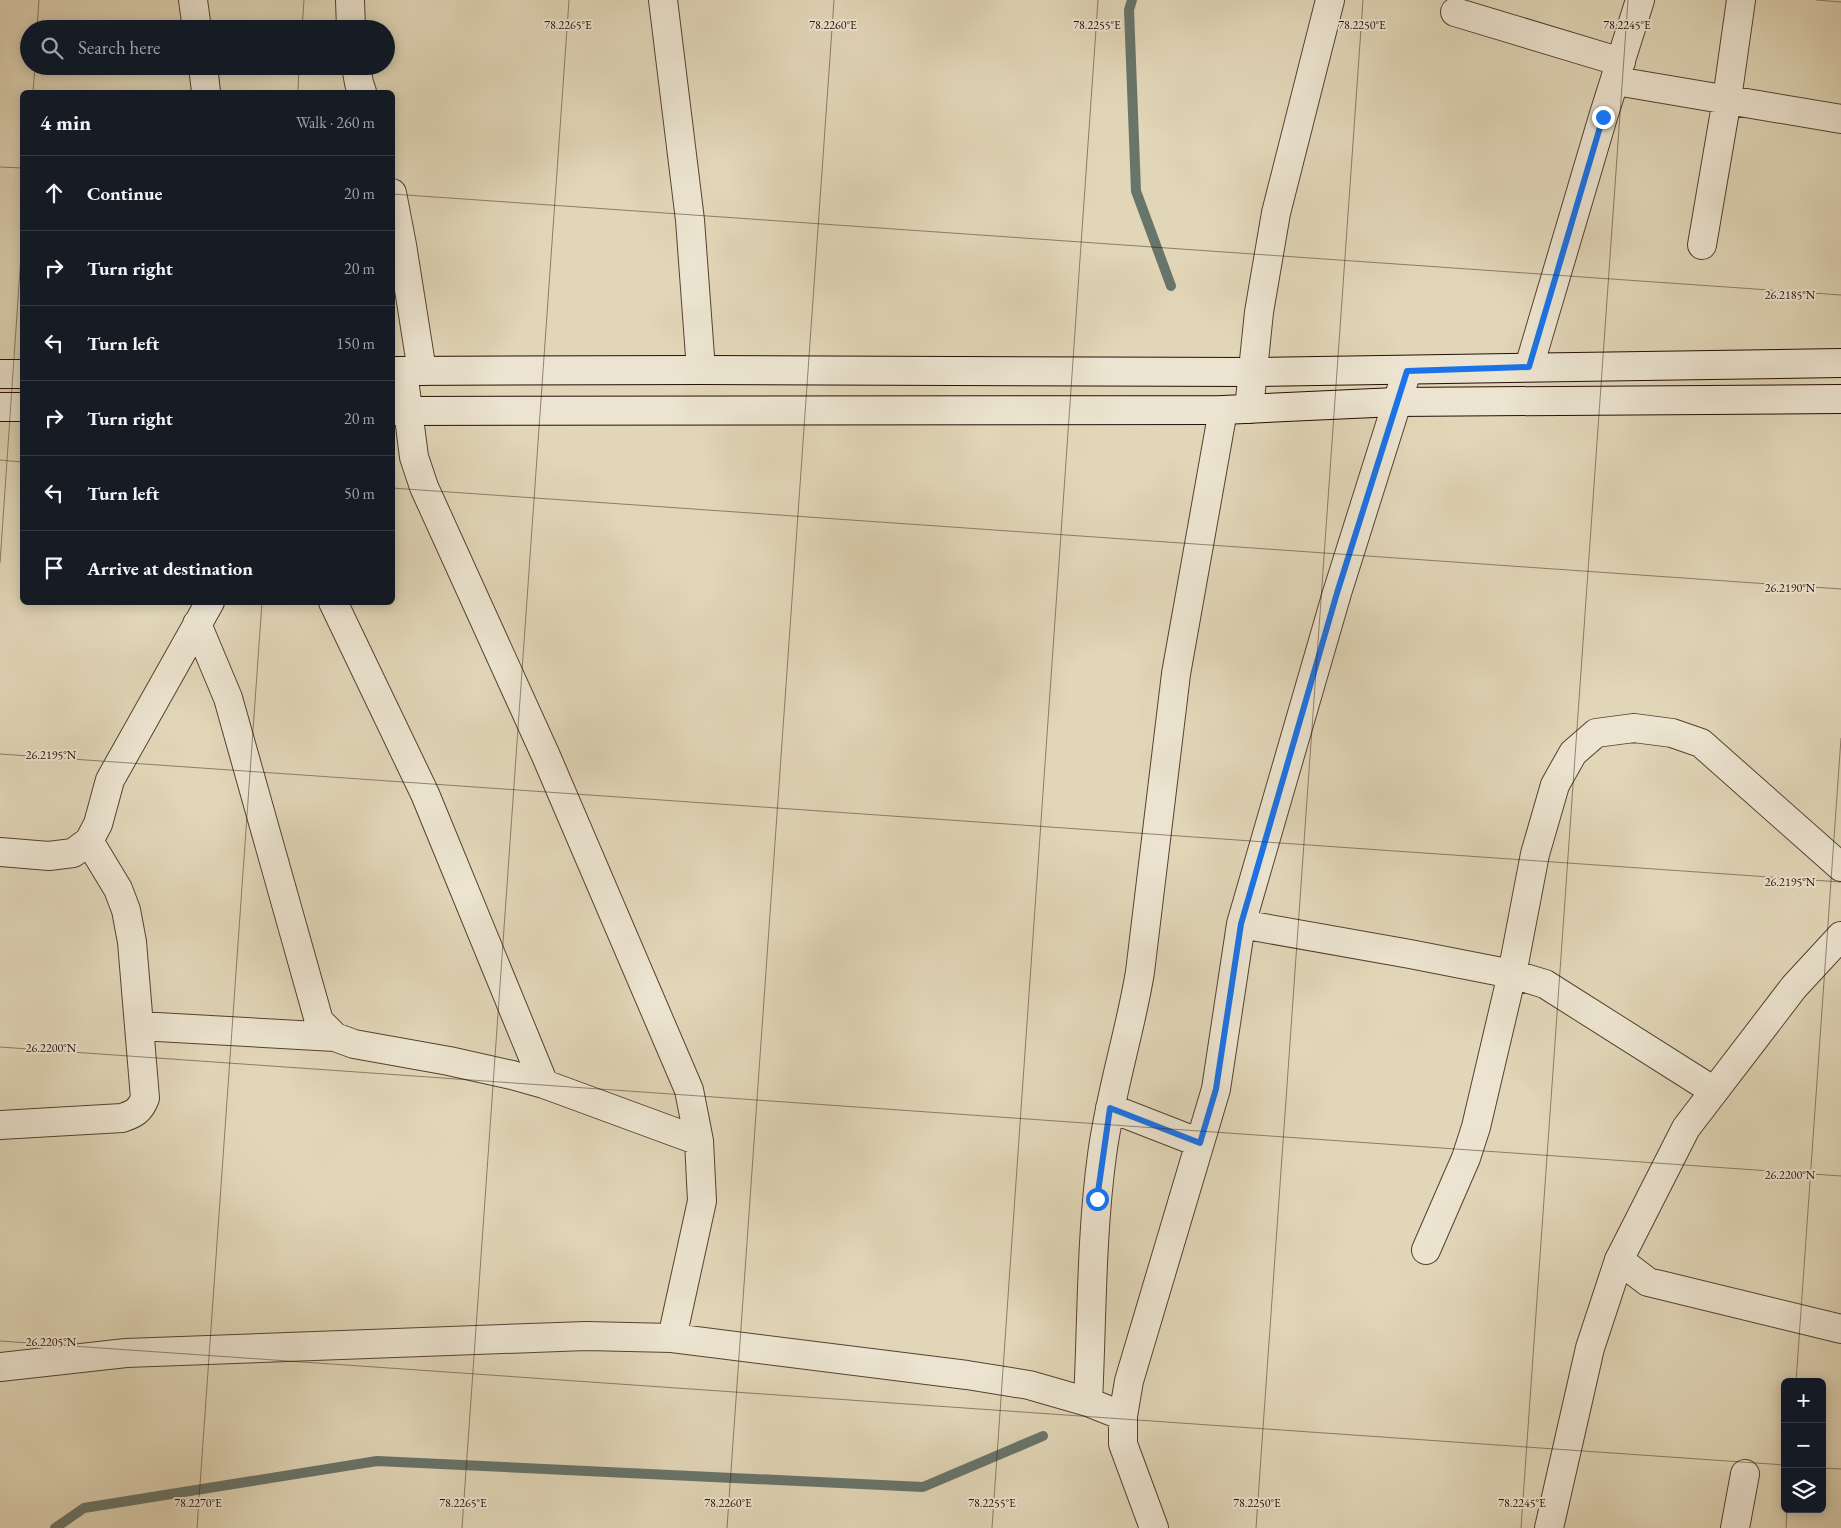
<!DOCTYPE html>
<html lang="en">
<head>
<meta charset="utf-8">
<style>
	:root { --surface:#171b24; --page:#242831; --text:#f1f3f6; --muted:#9ea1a6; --line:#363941 }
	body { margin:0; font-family:"EB Garamond",serif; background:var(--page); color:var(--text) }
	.controls { position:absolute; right:15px; bottom:15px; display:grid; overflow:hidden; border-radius:8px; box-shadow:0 2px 12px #0003 }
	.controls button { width:45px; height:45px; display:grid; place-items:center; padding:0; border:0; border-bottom:1px solid var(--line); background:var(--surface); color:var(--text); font:25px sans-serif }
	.stop { position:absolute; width:15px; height:15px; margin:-11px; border:4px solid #1a73e8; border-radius:50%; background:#fff }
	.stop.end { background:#1a73e8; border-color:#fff; box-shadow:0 1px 5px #0008 }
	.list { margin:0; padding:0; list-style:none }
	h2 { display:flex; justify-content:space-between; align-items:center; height:65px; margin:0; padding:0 20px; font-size:21px }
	h2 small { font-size:16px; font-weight:400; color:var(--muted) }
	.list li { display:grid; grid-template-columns:32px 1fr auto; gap:15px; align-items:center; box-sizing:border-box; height:75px; padding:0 20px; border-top:1px solid var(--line) }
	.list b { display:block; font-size:19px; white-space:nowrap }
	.list em { font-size:16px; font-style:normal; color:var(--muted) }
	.icon { flex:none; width:28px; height:28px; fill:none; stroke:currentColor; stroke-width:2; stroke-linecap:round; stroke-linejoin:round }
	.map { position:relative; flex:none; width:1841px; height:1528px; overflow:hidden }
	.search { position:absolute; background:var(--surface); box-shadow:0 2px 12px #0003; left:20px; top:20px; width:375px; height:55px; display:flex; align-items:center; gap:12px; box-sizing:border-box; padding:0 18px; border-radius:28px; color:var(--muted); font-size:19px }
	.panel { position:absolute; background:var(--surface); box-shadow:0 2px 12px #0003; left:20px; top:90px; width:375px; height:515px; border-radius:8px }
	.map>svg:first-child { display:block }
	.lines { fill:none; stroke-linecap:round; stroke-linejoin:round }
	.stream { stroke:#68756b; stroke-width:10 }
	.minor-casing { stroke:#554132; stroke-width:30 }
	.tertiary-casing { stroke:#554132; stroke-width:30 }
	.secondary-casing { stroke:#260f06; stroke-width:30 }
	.minor { stroke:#ece4d0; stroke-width:28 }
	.tertiary { stroke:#ece4d0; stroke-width:28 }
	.secondary { stroke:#ece4d0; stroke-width:28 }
	.route { stroke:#1a73e8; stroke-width:6 }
	.ticks { fill:none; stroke:#260f06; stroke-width:1; stroke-opacity:0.45 }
	.ticks-label { font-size:12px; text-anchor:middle; fill:#260f06; stroke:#ece4d0; stroke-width:4; stroke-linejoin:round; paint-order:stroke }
</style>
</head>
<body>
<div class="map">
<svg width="1841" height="1528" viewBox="0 0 1841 1528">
	<rect width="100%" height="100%" fill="#e1d6b7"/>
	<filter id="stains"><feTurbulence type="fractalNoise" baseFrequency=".004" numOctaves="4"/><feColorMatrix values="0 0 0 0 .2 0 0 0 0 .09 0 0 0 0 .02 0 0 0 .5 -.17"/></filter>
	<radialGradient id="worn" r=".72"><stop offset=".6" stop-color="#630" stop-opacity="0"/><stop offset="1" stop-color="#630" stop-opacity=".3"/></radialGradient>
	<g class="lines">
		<path class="stream" d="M 1132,0 L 1129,10 L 1136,191 L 1171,286
			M 55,1528 L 84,1508 L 377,1461 L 923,1487 L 1043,1436"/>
		<defs>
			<path id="minor" d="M 193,0 L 197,29
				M 350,0 L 351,29
				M 663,0 L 690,220 L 701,370
				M 1455,12 L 1621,62
				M 203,66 L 206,92
				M 356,66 L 359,83 L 362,92
				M 1616,81 L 1841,119
				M 392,193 L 402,245 L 422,371
				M 1702,245 L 1727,99 L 1741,0
				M 1529,367 L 1603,117 L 1640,0
				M 403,371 L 414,457 L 424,487 L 546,756 L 689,1090 L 699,1141 L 702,1201 L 672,1338
				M 1249,409 L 1259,312 L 1276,213 L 1330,0
				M 333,602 L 425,794 L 544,1084
				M 197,624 L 228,698 L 319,1021 L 335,1037 L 354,1044 L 449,1061 L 512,1075 L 544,1084 L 699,1141
				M 0,852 L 49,856 L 73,853 L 89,841 L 98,824 L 110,780 L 210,602
				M 1241,924 L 1410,954 L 1512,974 L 1545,984 L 1714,1091
				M 139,1026 L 335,1037
				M 1110,1108 L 1200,1143
				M 0,1125 L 122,1118 C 134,1114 140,1111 145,1098 L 132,942 L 126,910 L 118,889 L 89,841
				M 1426,1250 L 1466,1158 L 1476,1127 L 1512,974 L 1535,854 L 1555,785 L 1573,753 L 1596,733 L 1634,728 L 1672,733 L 1701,743 L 1841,867
				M 1619,1260 L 1648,1282 L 1841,1329
				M 0,1367 L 126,1353 L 586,1336 L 672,1338 L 967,1375 L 1029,1385 L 1088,1402 L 1123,1416
				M 1088,1402 C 1092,1320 1091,1236 1102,1155 C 1110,1093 1130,1033 1140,972 L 1176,674 L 1223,410
				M 1154,1528 L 1123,1444 L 1123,1416 L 1129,1381 L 1216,1089 L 1241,924 L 1337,593 L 1407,371
				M 1735,1528 L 1745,1474"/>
			<path id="tertiary" d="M 1549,1528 L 1590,1348 L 1619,1260 L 1686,1128 L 1794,987 L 1841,936"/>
			<path id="secondary" d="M 392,371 L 701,370 L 1254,372 L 1841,363
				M 0,374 L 22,374
				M 0,407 L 22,407
				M 392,411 L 1223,410 L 1396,402 L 1841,399"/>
		</defs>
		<use href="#minor" class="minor-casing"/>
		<use href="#tertiary" class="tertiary-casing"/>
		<use href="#secondary" class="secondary-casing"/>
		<use href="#minor" class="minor"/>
		<use href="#tertiary" class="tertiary"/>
		<use href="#secondary" class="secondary"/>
	</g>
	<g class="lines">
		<path class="route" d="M 1097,1199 L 1110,1108 L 1200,1143 L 1216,1089 L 1241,924 L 1337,593 L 1407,371 L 1529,367 L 1603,117"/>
	</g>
	<path class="ticks" d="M 1816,0 L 1841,2M 37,29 L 39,0M 302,29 L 304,0M 33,92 L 35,66M 298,92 L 299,66M 0,167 L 22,168M 392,194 L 1841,295M 0,460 L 22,462M 392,488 L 1841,589M 0,563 L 22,241M 0,754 L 1841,882M 0,1047 L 1841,1176M 0,1341 L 1785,1465M 1796,1382 L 1841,738M 1822,1468 L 1841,1469M 197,1528 L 262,602M 462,1528 L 569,0M 727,1528 L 834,0M 992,1528 L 1098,0M 1256,1528 L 1363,0M 1521,1528 L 1628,0M 1786,1528 L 1787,1509"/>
	<g class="ticks-label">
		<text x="1627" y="29">78.2245°E</text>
		<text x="568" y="29">78.2265°E</text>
		<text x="833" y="29">78.2260°E</text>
		<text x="1097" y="29">78.2255°E</text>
		<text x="1362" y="29">78.2250°E</text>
		<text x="1790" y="299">26.2185°N</text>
		<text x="1790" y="592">26.2190°N</text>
		<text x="51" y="759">26.2195°N</text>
		<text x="1790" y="886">26.2195°N</text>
		<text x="51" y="1052">26.2200°N</text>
		<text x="1790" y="1179">26.2200°N</text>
		<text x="51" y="1346">26.2205°N</text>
		<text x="198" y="1507">78.2270°E</text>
		<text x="463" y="1507">78.2265°E</text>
		<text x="728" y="1507">78.2260°E</text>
		<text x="992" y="1507">78.2255°E</text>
		<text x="1257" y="1507">78.2250°E</text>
		<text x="1522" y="1507">78.2245°E</text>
	</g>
	<rect width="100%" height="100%" filter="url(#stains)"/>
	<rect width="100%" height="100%" fill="url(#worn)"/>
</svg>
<div class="controls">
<button>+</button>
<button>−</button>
<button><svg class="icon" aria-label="layers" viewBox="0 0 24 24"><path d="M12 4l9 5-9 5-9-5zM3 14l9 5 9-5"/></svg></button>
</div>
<div class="stop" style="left:1097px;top:1199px"></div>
<div class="stop end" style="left:1603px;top:117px"></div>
<div class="search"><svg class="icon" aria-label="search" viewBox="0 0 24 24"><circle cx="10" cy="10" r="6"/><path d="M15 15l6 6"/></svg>Search here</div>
<section class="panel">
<h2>4 min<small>Walk · 260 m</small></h2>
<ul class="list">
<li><svg class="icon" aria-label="ahead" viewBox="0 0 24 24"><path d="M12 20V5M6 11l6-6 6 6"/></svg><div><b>Continue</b></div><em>20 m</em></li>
<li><svg class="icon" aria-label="right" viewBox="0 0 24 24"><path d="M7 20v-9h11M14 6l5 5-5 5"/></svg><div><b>Turn right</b></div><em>20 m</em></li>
<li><svg class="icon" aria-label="left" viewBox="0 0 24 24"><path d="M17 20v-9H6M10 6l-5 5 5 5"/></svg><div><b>Turn left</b></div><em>150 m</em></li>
<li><svg class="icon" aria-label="right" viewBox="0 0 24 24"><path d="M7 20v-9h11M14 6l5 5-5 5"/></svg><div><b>Turn right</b></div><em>20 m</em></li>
<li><svg class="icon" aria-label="left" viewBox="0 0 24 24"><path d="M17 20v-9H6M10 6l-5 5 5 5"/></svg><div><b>Turn left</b></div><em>50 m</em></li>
<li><svg class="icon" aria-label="arrive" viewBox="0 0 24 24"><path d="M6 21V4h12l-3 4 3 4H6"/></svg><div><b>Arrive at destination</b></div></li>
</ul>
</section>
</div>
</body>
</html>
